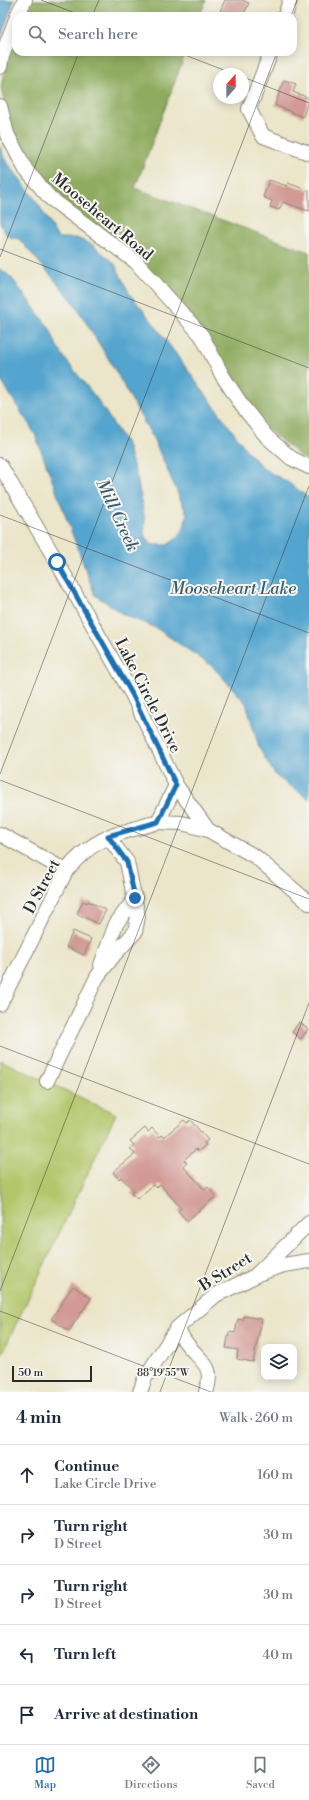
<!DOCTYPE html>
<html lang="en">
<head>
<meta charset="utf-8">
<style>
	:root { --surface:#fff; --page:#f6f6f7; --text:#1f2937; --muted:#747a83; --line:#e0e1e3; --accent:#1f6fb2 }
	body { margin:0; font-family:"Libre Bodoni",serif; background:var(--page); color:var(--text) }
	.controls { position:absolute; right:12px; bottom:12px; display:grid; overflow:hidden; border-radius:8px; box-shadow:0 2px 10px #0003 }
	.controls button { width:36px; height:36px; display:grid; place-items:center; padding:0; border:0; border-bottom:1px solid var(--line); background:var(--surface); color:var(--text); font:20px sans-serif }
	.compass { position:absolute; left:213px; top:68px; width:36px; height:36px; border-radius:50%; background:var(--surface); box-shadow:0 2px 10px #0003; rotate:21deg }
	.scale { position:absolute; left:12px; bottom:10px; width:80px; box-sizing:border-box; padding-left:4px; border:2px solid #2b2b2b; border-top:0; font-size:11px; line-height:14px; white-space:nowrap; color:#2b2b2b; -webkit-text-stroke:3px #f6f6f2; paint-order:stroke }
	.stop { position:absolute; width:12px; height:12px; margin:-9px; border:3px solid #1f6fb2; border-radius:50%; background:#fff }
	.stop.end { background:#1f6fb2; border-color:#fff; box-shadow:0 1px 4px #0008 }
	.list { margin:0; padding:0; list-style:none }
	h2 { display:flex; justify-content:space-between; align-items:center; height:52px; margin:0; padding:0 16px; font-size:17px }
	h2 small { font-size:13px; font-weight:400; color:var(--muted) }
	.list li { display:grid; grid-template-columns:26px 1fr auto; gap:12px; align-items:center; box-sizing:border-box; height:60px; padding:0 16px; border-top:1px solid var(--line) }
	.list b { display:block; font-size:15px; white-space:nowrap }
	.list p { margin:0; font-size:13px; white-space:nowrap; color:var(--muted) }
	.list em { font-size:13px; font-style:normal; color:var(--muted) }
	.icon { flex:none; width:22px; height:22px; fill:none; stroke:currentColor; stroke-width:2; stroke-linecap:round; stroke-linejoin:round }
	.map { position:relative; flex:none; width:309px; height:1392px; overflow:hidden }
	.search { position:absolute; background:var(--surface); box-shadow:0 2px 10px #0003; left:12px; right:12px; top:12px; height:44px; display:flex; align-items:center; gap:10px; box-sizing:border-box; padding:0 14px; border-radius:12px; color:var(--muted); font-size:15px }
	.sheet { height:352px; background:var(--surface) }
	nav { display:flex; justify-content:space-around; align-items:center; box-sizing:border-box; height:56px; border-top:1px solid var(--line); background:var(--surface); font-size:11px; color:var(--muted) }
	nav a { display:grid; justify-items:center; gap:2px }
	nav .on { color:var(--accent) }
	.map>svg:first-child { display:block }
	.green { fill:#b3c66a; stroke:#6f784a }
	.forest { fill:#8eab5e; stroke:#5c6b44 }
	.water { fill:#53a4ce; stroke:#3f687c }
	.building { fill:#d29a94 }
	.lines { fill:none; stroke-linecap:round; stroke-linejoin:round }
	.minor-casing { stroke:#8b887a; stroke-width:16 }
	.minor { stroke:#fff; stroke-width:14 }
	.route { stroke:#1f6fb2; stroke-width:5 }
	.ticks { fill:none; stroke:#2b2b2b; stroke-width:1; stroke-opacity:0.45 }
	.labels { text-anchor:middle; stroke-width:4; stroke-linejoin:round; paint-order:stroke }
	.street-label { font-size:16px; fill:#2b2b2b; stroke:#f6f6f2 }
	.water-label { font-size:17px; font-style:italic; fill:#3b5b6c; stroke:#f6f6f2 }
	.ticks-label { font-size:10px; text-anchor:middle; fill:#2b2b2b; stroke:#f6f6f2; stroke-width:4; stroke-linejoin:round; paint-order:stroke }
</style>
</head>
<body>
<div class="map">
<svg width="309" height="1392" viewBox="0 0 309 1392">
	<rect width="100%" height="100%" fill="#f6f6f2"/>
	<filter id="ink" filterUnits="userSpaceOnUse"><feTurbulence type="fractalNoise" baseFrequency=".025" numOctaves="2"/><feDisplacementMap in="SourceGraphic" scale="8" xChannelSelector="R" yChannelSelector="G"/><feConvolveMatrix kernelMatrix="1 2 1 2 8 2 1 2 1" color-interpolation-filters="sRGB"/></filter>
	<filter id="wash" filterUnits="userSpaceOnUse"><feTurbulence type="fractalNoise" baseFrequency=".012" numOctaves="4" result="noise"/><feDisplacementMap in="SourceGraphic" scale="16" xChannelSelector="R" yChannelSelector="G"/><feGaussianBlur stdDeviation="0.9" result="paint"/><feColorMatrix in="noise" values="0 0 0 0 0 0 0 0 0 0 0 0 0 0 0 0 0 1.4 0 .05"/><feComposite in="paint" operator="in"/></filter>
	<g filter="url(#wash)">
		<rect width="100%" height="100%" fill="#ebe5c9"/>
		<path class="green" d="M 0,1060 L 116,1114 L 0,1358 Z"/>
		<path class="forest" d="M 30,0 L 206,0 L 200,16 L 22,16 Z
			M 16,31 L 16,52 L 186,52 L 135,188 L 309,252 L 309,460 L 302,458 L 269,430 L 240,395 L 200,329 L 87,222 L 48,187 L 17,147 L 7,117 L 1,88 L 7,53 Z"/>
		<path class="water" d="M 0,0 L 14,0 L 0,40 Z
			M 0,146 L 4,158 L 36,200 L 58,238 L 76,238 L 93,245 L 115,264 L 129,293 L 151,320 L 248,452 L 264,469 L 289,483 L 309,498 L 309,799 L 276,776 L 259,748 L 246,703 L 212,666 L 156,628 L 124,615 L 95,595 L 35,434 L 0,379 L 0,269 L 11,277 L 50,329 L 57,346 L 66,360 L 97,399 L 127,445 L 138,482 L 145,521 L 144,535 L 152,545 L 167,545 L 177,538 L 184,528 L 187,514 L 153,438 L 111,363 L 72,300 L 19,239 L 7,236 L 0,223 Z"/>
		<g id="blocks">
			<path class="building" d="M 225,0 L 242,0 L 249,3 L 243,16 L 218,16 Z
				M 284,80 L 296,84 L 293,92 L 309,98 L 303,117 L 275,105 Z
				M 269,180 L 287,186 L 288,183 L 309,191 L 309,211 L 283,202 L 279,210 L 270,207 L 272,201 L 263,197 Z
				M 83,901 L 87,903 L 88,901 L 106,910 L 99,924 L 77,914 Z
				M 73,931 L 91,939 L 84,955 L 66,947 Z
				M 299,1022 L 308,1029 L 301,1039 L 292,1032 Z
				M 184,1120 L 187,1123 L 190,1120 L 208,1140 L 204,1143 L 206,1145 L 198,1151 L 196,1149 L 184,1160 L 187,1163 L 183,1166 L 205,1190 L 208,1187 L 216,1196 L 187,1221 L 178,1211 L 181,1208 L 160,1184 L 156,1188 L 153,1185 L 137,1199 L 131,1193 L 134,1191 L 121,1177 L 119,1179 L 113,1172 L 135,1154 L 130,1148 L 134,1145 L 130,1141 L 145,1128 L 148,1132 L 152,1128 L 160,1137 L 162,1135 L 164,1137 Z
				M 73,1286 L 91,1298 L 69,1331 L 51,1319 Z
				M 244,1316 L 262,1319 L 253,1362 L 237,1359 L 238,1350 L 226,1348 L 229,1332 L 235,1333 L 238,1319 L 243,1320 Z"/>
		</g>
	</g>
	<g filter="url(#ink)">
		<use href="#blocks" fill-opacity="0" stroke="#8b887a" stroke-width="1"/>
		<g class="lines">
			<defs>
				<path id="minor" d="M 17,16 L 25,0
					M 285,16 L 290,0
					M 271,52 L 249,109 L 263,136 L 309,153
					M 0,67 L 2,56 L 16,19
					M 0,106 L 7,134 L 26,170 L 50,198 L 136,262 L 202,336 L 222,375 L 243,407 L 267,437 L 291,458 L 309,467
					M 0,465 L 57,562 L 132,694 L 176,785 L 208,830 L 256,857 L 309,903
					M 158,822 L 182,823 L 208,830
					M 0,834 L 66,871
					M 101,965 L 116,924 L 135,898
					M 0,1004 L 66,871 C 94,836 117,834 158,822 L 176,785
					M 47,1081 L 97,977 L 114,955 L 135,932 L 138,916 L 127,862 L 108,837
					M 261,1273 L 284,1265 L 309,1261
					M 177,1328 C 180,1333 183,1339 187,1344 C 202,1363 215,1365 206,1392
					M 140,1392 L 145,1378 L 177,1328 L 216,1295 L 255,1276 L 309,1223"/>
			</defs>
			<use href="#minor" class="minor-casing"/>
			<use href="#minor" class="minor"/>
		</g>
	</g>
	<g class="lines" filter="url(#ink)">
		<path class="route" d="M 57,562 L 132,694 L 176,785 L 158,822 L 108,836 L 127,862 L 135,898"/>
	</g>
	<path class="ticks" d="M 41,0 L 83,16M 92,16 L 99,0M 291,16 L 297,0M 177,52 L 234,74M 243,77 L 309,103M 0,249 L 309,368M 0,257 L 79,52M 0,515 L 309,633M 0,774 L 277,52M 0,780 L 309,899M 0,1046 L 309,1164M 0,1291 L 309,486M 0,1311 L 211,1392M 160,1392 L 309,1003"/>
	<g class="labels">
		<g class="street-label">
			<text transform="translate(103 216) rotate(40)" y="6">Mooseheart Road</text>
			<text transform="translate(149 695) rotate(63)" y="6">Lake Circle Drive</text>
			<text transform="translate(41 886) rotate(-62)" y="6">D Street</text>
			<text transform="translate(225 1271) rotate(-32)" y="6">B Street</text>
		</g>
		<g class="water-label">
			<text transform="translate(118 515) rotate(65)" y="6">Mill Creek</text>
			<text x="233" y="594">Mooseheart Lake</text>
		</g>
	</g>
	<g class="ticks-label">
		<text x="163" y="1376">88°19'55"W</text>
	</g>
</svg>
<div class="controls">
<button><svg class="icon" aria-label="layers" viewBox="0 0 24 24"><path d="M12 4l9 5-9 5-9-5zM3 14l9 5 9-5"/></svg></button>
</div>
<svg class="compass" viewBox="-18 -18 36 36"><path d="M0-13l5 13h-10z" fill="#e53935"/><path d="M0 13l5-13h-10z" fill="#747a83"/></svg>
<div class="scale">50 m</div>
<div class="stop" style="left:57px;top:562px"></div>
<div class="stop end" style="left:135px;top:898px"></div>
<div class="search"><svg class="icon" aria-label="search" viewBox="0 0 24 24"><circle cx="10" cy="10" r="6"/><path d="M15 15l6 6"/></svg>Search here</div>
</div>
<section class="sheet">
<h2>4 min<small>Walk · 260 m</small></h2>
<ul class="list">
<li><svg class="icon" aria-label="ahead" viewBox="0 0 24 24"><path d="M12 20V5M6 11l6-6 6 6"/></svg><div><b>Continue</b><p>Lake Circle Drive</p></div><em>160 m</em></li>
<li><svg class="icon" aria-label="right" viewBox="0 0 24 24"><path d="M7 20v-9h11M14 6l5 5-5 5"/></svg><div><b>Turn right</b><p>D Street</p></div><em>30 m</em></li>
<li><svg class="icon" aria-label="right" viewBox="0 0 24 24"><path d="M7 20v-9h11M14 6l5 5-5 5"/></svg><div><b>Turn right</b><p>D Street</p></div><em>30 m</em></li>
<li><svg class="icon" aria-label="left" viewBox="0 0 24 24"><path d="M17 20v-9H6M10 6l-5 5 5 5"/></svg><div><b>Turn left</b></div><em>40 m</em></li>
<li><svg class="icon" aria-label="arrive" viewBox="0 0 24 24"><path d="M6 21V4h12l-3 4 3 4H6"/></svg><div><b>Arrive at destination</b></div></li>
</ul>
</section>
<nav>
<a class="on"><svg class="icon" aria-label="map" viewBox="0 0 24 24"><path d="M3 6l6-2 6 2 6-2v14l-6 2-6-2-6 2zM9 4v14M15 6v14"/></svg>Map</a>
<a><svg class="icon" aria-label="directions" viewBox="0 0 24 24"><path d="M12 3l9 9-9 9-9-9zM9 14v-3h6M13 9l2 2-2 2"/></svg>Directions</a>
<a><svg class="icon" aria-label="saved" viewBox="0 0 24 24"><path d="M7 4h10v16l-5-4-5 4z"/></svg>Saved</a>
</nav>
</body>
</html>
